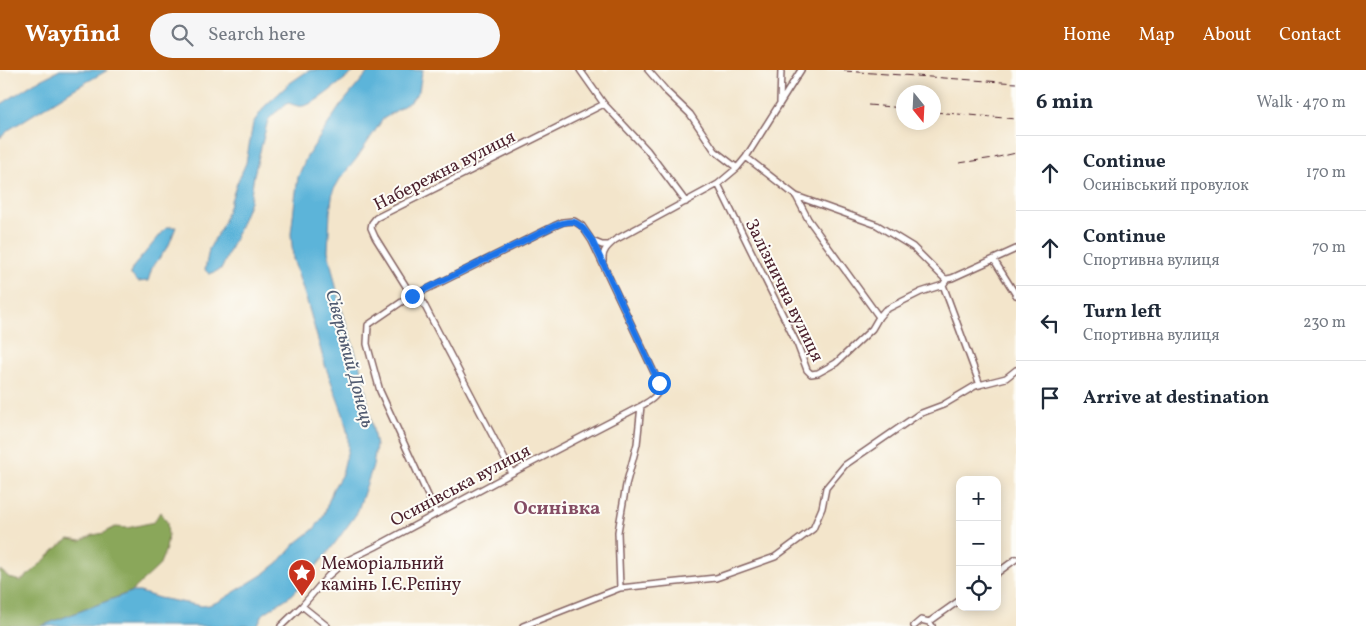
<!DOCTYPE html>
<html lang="en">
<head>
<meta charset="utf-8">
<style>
	:root { --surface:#fff; --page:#f6f6f7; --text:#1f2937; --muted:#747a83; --line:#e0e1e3; --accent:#b45309 }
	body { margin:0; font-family:Vollkorn,serif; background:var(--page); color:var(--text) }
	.controls { position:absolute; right:15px; bottom:15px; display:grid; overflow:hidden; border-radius:10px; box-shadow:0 2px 12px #0003 }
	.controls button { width:45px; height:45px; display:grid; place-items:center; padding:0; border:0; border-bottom:1px solid var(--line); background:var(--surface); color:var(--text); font:25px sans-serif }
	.compass { position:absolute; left:896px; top:15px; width:45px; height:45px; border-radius:50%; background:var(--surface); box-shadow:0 2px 12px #0003; rotate:162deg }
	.stop { position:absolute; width:15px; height:15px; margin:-11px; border:4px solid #1a73e8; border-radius:50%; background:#fff }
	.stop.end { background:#1a73e8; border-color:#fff; box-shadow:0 1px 5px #0008 }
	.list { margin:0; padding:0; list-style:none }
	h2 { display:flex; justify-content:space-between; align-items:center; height:65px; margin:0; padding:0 20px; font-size:21px }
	h2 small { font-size:16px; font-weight:400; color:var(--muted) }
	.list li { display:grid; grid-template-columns:32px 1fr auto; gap:15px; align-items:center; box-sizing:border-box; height:75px; padding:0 20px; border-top:1px solid var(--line) }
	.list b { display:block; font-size:19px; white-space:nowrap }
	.list p { margin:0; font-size:16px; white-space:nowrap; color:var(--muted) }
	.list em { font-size:16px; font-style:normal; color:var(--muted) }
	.icon { flex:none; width:28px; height:28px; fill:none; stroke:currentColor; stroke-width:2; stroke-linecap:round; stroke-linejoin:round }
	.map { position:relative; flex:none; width:1016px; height:556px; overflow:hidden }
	header { display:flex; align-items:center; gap:30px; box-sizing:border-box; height:70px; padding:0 25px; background:var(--accent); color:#fff }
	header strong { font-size:24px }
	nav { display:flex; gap:28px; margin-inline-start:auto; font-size:18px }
	.search { width:350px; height:45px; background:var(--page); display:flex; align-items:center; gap:12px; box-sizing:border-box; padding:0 18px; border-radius:28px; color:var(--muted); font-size:19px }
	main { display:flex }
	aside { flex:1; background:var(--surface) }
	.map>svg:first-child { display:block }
	.forest { fill:#8aa75a; stroke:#6a6342 }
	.water { fill:#5cb4d9; stroke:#536a82 }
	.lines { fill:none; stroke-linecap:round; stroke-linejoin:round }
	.minor-casing { stroke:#856463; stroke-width:8 }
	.minor { stroke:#fff; stroke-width:5 }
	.rail { stroke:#4a1f2b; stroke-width:1; stroke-dasharray:8 4; stroke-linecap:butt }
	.route { stroke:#1a73e8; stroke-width:6 }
	.labels { text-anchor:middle; stroke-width:4; stroke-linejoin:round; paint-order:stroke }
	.street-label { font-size:18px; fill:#4a1f2b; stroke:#fdfcf7 }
	.poi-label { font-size:18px; fill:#4a1f2b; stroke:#fdfcf7; text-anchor:start }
	.water-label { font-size:19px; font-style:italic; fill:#515b71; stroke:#fdfcf7 }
	.neighbourhood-label { font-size:19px; font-weight:bold; fill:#844c63; stroke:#fdfcf7 }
</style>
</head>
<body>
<header>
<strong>Wayfind</strong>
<div class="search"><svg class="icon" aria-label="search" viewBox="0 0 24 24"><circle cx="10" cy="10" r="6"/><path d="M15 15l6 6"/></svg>Search here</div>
<nav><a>Home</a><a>Map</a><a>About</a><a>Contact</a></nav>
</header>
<main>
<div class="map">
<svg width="1016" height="556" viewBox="0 0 1016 556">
	<rect width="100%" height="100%" fill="#fdfcf7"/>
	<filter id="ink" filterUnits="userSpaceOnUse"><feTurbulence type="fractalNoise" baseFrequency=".02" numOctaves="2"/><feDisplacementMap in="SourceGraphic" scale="10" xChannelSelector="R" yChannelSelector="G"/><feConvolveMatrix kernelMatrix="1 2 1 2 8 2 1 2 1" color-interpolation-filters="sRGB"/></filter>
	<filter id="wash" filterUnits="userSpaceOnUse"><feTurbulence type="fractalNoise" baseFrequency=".0096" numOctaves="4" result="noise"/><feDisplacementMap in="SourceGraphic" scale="20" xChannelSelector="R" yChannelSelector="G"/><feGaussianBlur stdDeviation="1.12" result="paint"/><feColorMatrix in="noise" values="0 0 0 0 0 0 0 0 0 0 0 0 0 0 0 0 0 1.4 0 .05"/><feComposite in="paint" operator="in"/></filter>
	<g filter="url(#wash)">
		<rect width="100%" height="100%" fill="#f3e5cb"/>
		<path class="forest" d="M 160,442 L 167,452 L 168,466 L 166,479 L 159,496 L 131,522 L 41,556 L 0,556 L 0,500 L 10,508 L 20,511 L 32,502 L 58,477 L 69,469 L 81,471 L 93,465 L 104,463 L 115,457 L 127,458 L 154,452 Z"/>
		<path class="water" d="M 60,0 L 108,0 L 74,19 L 10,59 L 0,68 L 0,35 L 34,13 Z
			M 309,0 L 357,0 C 344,8 317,34 303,36 C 298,37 292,34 288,33 L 275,43 L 268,50 L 254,105 L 250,131 L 240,157 L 222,198 L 215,202 L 209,204 L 205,200 L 209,179 L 223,154 L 237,113 L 246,93 L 253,53 L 265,36 L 290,13 Z
			M 370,0 L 424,0 L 422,2 L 419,21 L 411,31 L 383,49 L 357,88 L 340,109 L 333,121 L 330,142 L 328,181 L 340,234 L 363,306 L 376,376 L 373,396 L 357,443 L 330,480 L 293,524 L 263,544 L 257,556 L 41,556 L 131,522 L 140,522 L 159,528 L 202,536 L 209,535 L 220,531 L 265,503 L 280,491 L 296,473 L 314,459 L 323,447 L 333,419 L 342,404 L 348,379 L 348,365 L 343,344 L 325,295 L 308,235 L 293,189 L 291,164 L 295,129 L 298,107 L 306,88 L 340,36 Z
			M 167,157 L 176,157 L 169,175 L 152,198 L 148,211 L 138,212 L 130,204 L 133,197 Z"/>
	</g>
	<g filter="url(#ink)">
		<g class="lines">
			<defs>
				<path id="minor" d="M 580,0 L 604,34 L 647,80 L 686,132
					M 648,0 L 667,22 L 690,44 L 715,81 L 737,98
					M 780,32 L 781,0
					M 746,87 L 796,126 L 877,155 L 913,177 L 944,208 L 947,209
					M 718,114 L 798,276 L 807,300 L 811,304 L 818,303 L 836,293 L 872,259 L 879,247 L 885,240 L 921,222 L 943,215 L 947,209 L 952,208 L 1016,179
					M 796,126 L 808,149 L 879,247
					M 592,171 L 602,175 L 608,175
					M 603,190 C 602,181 608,176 615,170 L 718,114 L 737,98 L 746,87 L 801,0
					M 994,190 L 1016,225
					M 943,215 L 980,315
					M 418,223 L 512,403
					M 412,226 L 375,167 L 371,158 L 372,153 L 376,148 L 604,34
					M 997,503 L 1016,489
					M 620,518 L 618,462 L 626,415 L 637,374 L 641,336
					M 302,536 L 327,556
					M 281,556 L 302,536 L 328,506 L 344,492 L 375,477 L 512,403 L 641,336 C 650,331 661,325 659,313 L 592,171 L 582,156 L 574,151 L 563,152 L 554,156 L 403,231 L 368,255 L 367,274 L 380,321 L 436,443
					M 523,556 L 620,518 L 716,508 L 775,487 L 813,459 L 822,438 L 826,418 L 845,395 L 919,344 L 943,335 L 975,316 L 1006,308 L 1016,300
					M 914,556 L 921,550 L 929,552
					M 932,556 L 929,552 L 960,530"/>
			</defs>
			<use href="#minor" class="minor-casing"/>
			<use href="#minor" class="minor"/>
			<path class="rail" d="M 844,1 L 1016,13
				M 868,35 L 904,38
				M 934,42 L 1016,49
				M 959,93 L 994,88 L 1016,83"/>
		</g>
	</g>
	<g class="lines" filter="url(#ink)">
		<path class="route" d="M 412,226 L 554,156 C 576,147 579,152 592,170 L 659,313"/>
	</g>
	<defs>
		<symbol id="sight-pin" viewBox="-11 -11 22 30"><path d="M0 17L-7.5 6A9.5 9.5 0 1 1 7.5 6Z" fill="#c8321e" stroke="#fdfcf7"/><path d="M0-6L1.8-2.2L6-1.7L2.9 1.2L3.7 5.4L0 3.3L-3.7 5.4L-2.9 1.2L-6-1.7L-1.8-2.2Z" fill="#fff"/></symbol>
	</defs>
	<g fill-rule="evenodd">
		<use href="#sight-pin" x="286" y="487" width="32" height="43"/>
	</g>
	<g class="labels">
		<g class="street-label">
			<text transform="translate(444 100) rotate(-27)" y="6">Набережна вулиця</text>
			<text transform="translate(785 220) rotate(64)" y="6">Залізнична вулиця</text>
			<text transform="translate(460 415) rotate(-28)" y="6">Осинівська вулиця</text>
		</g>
		<g class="poi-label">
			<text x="321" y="499">Меморіальний<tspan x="321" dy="21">камінь І.Є.Рєпіну</tspan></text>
		</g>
		<g class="water-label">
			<text transform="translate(351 288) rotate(75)" y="7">Сіверський Донець</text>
		</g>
		<g class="neighbourhood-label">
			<text x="557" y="444">Осинівка</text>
		</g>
	</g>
</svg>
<div class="controls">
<button>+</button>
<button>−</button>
<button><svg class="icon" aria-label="locate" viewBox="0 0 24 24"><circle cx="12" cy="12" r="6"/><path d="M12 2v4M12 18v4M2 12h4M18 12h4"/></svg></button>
</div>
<svg class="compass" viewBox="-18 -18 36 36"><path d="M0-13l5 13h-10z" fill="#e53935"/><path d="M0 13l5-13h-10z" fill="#747a83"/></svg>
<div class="stop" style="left:659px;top:313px"></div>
<div class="stop end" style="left:412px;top:226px"></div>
</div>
<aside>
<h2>6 min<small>Walk · 470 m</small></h2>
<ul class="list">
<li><svg class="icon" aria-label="ahead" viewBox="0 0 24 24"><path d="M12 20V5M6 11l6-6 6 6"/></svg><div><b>Continue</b><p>Осинівський провулок</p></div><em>170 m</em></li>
<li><svg class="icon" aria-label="ahead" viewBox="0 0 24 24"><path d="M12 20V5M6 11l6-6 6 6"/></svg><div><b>Continue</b><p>Спортивна вулиця</p></div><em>70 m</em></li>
<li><svg class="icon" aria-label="left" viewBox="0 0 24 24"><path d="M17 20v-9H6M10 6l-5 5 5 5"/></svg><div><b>Turn left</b><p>Спортивна вулиця</p></div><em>230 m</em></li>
<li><svg class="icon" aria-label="arrive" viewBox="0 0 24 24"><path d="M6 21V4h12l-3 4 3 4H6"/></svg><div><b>Arrive at destination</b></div></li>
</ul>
</aside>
</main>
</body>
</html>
